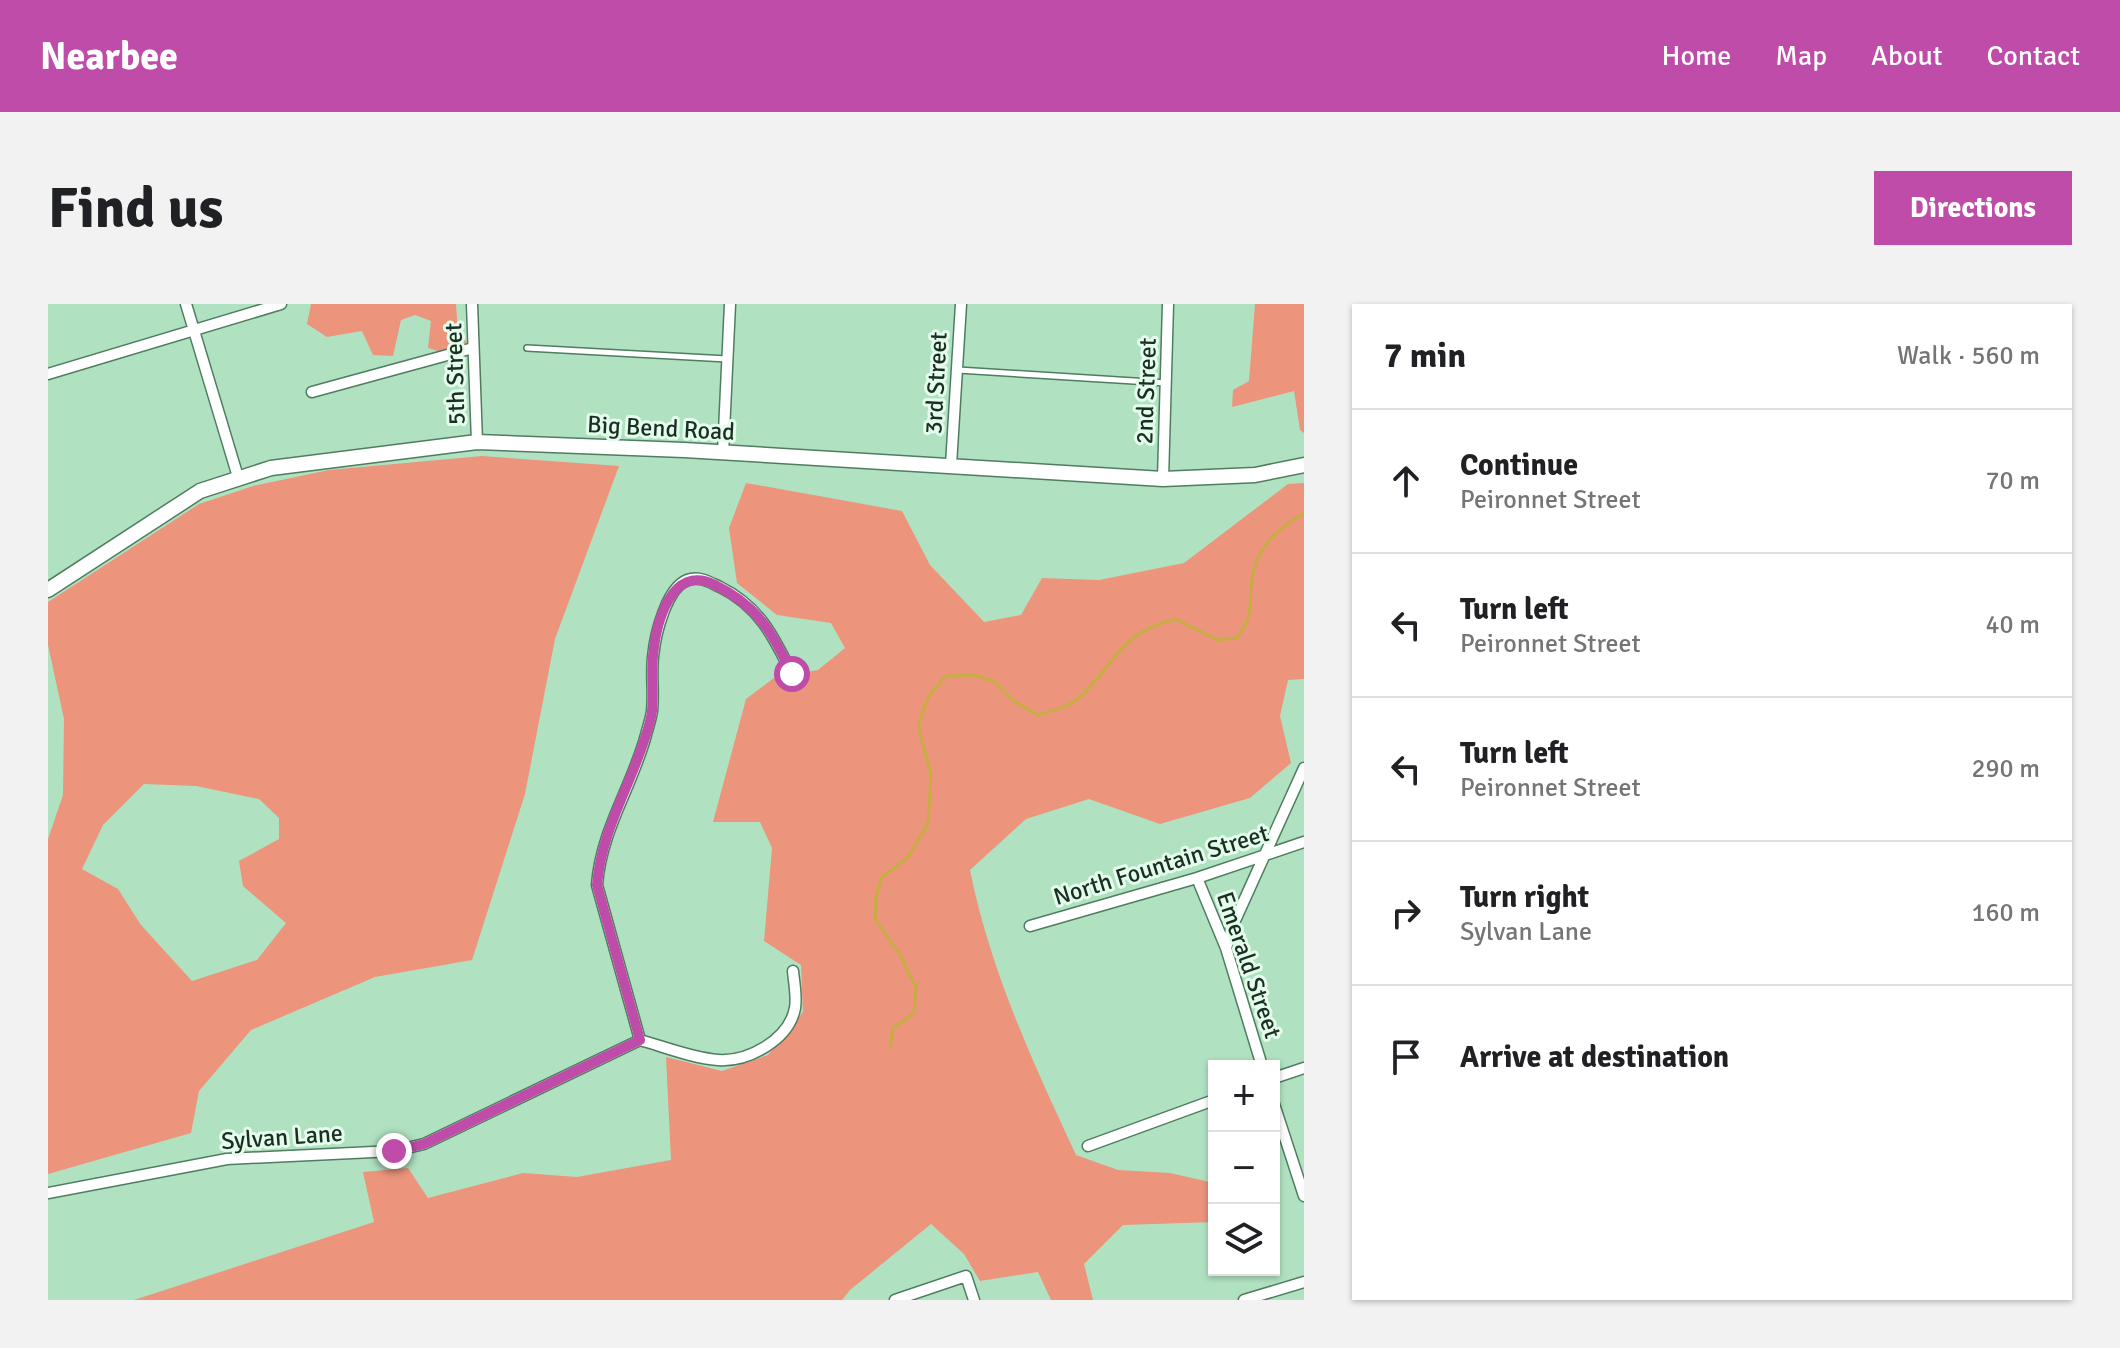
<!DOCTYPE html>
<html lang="en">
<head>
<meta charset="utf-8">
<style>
	:root { --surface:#fff; --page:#f2f2f2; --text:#202124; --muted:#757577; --line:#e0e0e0; --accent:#be4ca8 }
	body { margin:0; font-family:Signika,sans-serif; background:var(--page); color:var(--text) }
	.controls { position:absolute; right:24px; bottom:24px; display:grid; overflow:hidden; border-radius:0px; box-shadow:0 2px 6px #0004 }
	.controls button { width:72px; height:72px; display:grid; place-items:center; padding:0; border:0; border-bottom:2px solid var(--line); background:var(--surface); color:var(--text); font:40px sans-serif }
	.stop { position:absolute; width:24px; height:24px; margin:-18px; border:6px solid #be4ca8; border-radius:50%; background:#fff }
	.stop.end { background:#be4ca8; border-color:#fff; box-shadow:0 2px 8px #0008 }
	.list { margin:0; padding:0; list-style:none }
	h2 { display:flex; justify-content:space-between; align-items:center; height:104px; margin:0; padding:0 32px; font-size:34px }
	h2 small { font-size:26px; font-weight:400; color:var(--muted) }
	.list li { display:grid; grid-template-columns:52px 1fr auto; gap:24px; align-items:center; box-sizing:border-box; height:144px; padding:0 32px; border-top:2px solid var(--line) }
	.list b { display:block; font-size:30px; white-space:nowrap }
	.list p { margin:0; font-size:26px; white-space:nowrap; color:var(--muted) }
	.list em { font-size:26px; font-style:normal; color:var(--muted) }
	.icon { flex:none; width:44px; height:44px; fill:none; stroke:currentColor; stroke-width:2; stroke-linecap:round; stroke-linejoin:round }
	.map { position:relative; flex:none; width:1256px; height:996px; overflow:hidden; border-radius:0px }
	header { display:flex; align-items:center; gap:48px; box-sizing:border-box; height:112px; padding:0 40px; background:var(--accent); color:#fff }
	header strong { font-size:38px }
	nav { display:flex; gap:44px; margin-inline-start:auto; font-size:28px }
	.intro { display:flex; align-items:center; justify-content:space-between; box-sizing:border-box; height:192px; padding:0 48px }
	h1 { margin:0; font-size:56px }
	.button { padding:20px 36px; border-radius:0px; background:var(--accent); color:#fff; font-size:28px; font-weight:700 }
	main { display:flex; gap:48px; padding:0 48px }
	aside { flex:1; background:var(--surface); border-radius:0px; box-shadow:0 2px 6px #0004 }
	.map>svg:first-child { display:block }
	.green { fill:#ec947c; fill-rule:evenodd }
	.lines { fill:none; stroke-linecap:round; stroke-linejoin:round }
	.stream { stroke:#c7ae42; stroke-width:3 }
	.service-casing { stroke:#4e7d60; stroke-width:8 }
	.minor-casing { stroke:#4e7d60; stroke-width:13 }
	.secondary-casing { stroke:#4e7d60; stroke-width:17 }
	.service { stroke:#fff; stroke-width:5 }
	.minor { stroke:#fff; stroke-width:10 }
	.secondary { stroke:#fff; stroke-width:14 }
	.route { stroke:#be4ca8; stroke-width:10 }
	.labels { text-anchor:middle; stroke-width:6; stroke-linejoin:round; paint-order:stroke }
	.street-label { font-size:24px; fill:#1a2e22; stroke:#e3fceb }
</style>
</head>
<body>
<header>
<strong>Nearbee</strong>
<nav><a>Home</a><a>Map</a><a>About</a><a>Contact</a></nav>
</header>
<div class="intro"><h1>Find us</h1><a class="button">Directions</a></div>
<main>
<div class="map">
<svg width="1256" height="996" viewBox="0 0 1256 996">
	<rect width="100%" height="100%" fill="#b0e2c1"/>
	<path class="green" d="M 263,0 L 408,0 L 410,28 L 419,38 L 393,48 L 380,44 L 383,17 L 367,11 L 353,16 L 345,52 L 325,51 L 314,27 L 279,33 L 259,20 Z
		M 1207,0 L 1256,0 L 1256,129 L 1252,126 L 1246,87 L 1184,103 L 1185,86 L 1201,77 Z
		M 434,152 L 571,162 L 507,335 L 477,490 L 424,656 L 327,673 L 203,726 L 151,787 L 143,829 L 0,870 L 0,535 L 15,491 L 16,415 L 0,341 L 0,298 L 151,200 L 205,182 L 281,166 ZM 96,480 L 148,482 L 211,495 L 231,514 L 231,535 L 191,557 L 195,582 L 238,619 L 209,656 L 144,677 L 93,621 L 70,585 L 34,565 L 55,521 Z
		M 698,179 L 854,207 L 882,261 L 936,318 L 973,311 L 994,274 L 1051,276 L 1136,259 L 1240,180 L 1256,179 L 1256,375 L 1240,376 L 1232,412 L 1243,459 L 1202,494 L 1112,520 L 1041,495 L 978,515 L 922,566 C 942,666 985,759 1028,851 L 1070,866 L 1122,869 L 1166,879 L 1166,918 L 1075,921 L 1036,960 L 1045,996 L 1003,996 L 990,968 L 932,977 L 916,950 L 883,920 L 802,986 L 794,996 L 86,996 L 326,918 L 315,868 L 360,864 L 380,894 L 475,869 L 529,873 L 623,856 L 618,753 L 674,767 L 720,751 L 755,708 L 753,661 L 716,637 L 724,544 L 712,518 L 665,518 L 698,395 L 726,374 L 770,366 L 797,344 L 783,319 L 729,311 L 689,279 L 681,224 Z"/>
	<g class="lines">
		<path class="stream" d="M 842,743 L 845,724 L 866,709 L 868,684 L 853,652 L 827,615 L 828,592 L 834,573 L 860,553 L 880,519 L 883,471 L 870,421 L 881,391 L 898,372 L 926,371 L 946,377 L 967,398 L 990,411 C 1002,407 1021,403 1031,394 C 1070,358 1068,331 1127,315 L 1170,336 L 1189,334 C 1207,309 1200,303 1204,275 C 1209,242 1229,225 1256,209"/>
		<defs>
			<path id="service" d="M 479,44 L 679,55
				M 910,66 L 1118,79"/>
			<path id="minor" d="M 138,0 L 190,173
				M 424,0 L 429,138
				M 0,70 L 233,0
				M 264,88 L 425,44
				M 675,149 L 682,0
				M 903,161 L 913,0
				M 1115,175 L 1120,0
				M 1149,574 L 1178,644 L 1214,762
				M 982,622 L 1149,574 L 1256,538
				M 1178,644 L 1185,621 L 1256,464
				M 592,736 L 549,581 C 553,526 584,483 598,431 C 600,423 603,415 604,407 C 606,389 603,371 605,353 C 607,331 619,279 643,275 C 654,273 663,279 672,283 C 711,302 726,333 744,370
				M 592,736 C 617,743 644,754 670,756 C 700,758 741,736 747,704 C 749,692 746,679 745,667
				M 1226,774 L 1256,764
				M 1226,800 L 1256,892
				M 1040,842 L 1166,796
				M 0,889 L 179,855 L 346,847 L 376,840 L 592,736
				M 847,996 L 918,972 L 926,996
				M 1196,996 L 1256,978"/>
			<path id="secondary" d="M 0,286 L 152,187 L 223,164 L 429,138 L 636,146 L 1115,175 L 1207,171 L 1256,161"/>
		</defs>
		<use href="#service" class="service-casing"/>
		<use href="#minor" class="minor-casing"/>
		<use href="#secondary" class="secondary-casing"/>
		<use href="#service" class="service"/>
		<use href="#minor" class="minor"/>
		<use href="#secondary" class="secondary"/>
	</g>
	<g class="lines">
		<path class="route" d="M 346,847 L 376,840 L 592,736 L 549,581 C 553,529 580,486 596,437 C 599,428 603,417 604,407 C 606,389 603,371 605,352 C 608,319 623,259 667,281 C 710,302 724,328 744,370"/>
	</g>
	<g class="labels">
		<g class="street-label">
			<text transform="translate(407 70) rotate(-92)" y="8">5th Street</text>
			<text transform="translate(888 79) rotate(-87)" y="8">3rd Street</text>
			<text transform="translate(1098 87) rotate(-88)" y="8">2nd Street</text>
			<text transform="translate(613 124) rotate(3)" y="8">Big Bend Road</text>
			<text transform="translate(1113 561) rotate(-17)" y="8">North Fountain Street</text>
			<text transform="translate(1201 661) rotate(71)" y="8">Emerald Street</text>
			<text transform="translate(234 833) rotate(-4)" y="8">Sylvan Lane</text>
		</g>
	</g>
</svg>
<div class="controls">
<button>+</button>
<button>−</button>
<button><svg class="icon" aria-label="layers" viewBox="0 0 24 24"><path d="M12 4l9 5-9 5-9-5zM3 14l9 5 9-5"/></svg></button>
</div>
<div class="stop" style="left:744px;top:370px"></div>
<div class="stop end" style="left:346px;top:847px"></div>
</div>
<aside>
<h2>7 min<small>Walk · 560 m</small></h2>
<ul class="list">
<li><svg class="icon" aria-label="ahead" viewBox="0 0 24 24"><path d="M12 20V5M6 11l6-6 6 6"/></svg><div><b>Continue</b><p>Peironnet Street</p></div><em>70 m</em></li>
<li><svg class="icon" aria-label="left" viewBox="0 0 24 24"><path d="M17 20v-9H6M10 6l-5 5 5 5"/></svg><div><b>Turn left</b><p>Peironnet Street</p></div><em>40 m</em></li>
<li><svg class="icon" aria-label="left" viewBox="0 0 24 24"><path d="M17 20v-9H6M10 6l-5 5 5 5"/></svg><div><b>Turn left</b><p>Peironnet Street</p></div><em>290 m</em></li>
<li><svg class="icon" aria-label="right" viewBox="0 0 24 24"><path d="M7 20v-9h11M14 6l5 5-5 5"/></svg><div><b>Turn right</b><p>Sylvan Lane</p></div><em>160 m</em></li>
<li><svg class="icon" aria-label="arrive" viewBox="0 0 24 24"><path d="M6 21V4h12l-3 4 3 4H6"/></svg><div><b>Arrive at destination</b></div></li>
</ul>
</aside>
</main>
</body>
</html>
